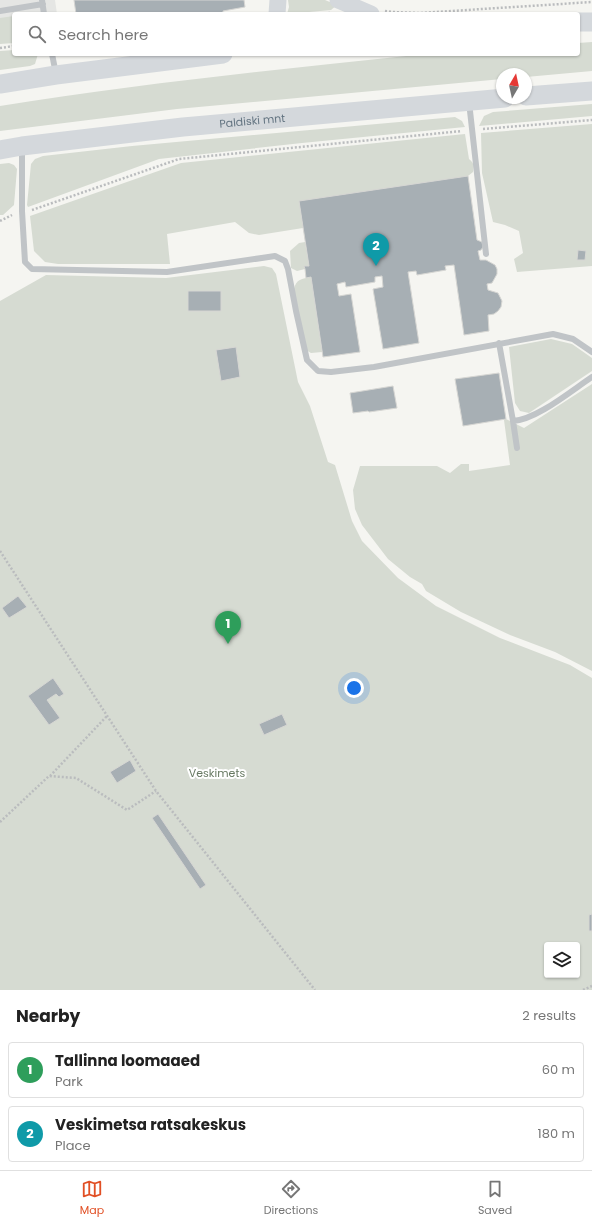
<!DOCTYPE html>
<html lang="en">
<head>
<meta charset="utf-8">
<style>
	:root { --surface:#fff; --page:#f6f6f6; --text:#222; --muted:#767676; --line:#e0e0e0; --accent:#e14f24 }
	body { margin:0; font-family:Poppins,sans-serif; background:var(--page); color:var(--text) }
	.controls { position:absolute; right:12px; bottom:12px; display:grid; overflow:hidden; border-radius:4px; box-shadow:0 1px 3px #0004 }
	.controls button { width:36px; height:36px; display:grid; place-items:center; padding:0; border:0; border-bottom:1px solid var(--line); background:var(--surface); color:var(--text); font:20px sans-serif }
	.compass { position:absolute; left:496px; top:68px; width:36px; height:36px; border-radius:50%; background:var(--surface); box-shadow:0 1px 3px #0004; rotate:9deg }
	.you { position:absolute; left:354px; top:688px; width:14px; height:14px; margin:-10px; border:3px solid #fff; border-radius:50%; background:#1a73e8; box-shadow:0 0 0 6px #1a73e833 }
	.badge { display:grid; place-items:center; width:26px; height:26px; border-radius:50%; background:var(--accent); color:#fff; font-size:13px; font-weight:700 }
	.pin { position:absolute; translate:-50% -33px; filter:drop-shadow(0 1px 2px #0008) }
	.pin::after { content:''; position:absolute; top:21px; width:14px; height:12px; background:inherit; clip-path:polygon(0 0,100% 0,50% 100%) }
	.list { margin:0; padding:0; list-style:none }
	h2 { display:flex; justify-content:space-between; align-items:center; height:52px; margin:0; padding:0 16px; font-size:17px }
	h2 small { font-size:13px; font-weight:400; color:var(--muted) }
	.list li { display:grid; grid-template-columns:26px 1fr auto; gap:12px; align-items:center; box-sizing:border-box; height:56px; margin:0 8px 8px; padding:0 8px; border:1px solid var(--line); border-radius:4px }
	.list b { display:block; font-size:15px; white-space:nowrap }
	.list p { margin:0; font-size:13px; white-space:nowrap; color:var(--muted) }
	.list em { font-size:13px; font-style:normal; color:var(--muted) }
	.icon { flex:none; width:22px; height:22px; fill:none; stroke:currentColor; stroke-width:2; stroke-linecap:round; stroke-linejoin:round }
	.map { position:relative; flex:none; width:592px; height:990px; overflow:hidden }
	.search { position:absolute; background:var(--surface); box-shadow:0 1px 3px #0004; left:12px; right:12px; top:12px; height:44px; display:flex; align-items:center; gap:10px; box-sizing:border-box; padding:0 14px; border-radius:4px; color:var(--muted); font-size:15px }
	.sheet { height:180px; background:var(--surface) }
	nav { display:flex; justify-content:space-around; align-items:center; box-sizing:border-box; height:56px; border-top:1px solid var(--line); background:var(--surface); font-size:11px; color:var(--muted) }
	nav a { display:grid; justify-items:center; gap:2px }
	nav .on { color:var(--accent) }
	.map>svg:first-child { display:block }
	.built { fill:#e5e6e4 }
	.green { fill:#d6dbd2; fill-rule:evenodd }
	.building { fill:#a7afb4; stroke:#d6d6d3 }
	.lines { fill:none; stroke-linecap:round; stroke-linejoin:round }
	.path { stroke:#babcbe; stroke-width:2.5; stroke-dasharray:2 2; stroke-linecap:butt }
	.lane { stroke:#c0c4c7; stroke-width:6 }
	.secondary { stroke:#d4d8dc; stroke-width:17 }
	.primary { stroke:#d4d8dc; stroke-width:19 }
	.labels { text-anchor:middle; stroke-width:4; stroke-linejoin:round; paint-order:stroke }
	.street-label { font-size:11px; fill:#647582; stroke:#fff }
	.park-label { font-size:11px; fill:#677962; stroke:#fff }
</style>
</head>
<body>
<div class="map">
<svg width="592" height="990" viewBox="0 0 592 990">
	<rect width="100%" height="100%" fill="#f5f5f1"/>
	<path class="built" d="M 0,0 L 55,0 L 57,14 L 14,14 L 14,27 L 0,29 Z"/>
	<path class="green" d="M 288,0 L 325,0 L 337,5 L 331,10 L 287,14 L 289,7 Z
		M 14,16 L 14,43 L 0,44 L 0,18 Z
		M 592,42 L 592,71 L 526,77 L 526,74 L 502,74 L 502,79 L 177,109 L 0,131 L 0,106 C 135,84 271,70 406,56 L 427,54 L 578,54 L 578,43 Z
		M 14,50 L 14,54 L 38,54 L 35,64 L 30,66 L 0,70 L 0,51 Z
		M 592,104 L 592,116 L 479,126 L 484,116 L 493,112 Z
		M 455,117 L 462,121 L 465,127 L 302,143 L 159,159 L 28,207 L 27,205 L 31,164 L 35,159 L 43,156 L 132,146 Z
		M 592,124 L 592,266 L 517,272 L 514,259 L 523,253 L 519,231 L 505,225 L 493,222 L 482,173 L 481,133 Z
		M 465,134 L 469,159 C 474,163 474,165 473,172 L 468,176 L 299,201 L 303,228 L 259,235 L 249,233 L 235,222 L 167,234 L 170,264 L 58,264 L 45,262 L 34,251 L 30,216 L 181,163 Z
		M 9,163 L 14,165 L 17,169 L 14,205 L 3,215 L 0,215 L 0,164 Z
		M 305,242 L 309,266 L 305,266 L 305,269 L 297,271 L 291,268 L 290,251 L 299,243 Z
		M 264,266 L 272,268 L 276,274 L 298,382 L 310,406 L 328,462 L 335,465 L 352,521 L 362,541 L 398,578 L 436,606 L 500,638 L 570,665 L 592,678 L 592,990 L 0,990 L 0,301 L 46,275 L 166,278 ZM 189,291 L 221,291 L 221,311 L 188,311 ZM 235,347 L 240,377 L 221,380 L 216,350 ZM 547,945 L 577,945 L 577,975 L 547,975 Z
		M 311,277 L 322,352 L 311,353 L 306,350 L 294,289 C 296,279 302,279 311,277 Z
		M 551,339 L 572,344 L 592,358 L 592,371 L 529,413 L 520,411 L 515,403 L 509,347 Z
		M 592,384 L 592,671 L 555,652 L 510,635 L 461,612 L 426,591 L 422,584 L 410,577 L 388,559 L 362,525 L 355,509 L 353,490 L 360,466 L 437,466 L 450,473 L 461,464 L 469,464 L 469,471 L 510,465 L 504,420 L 506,419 L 524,428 Z"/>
	<path class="building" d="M 74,0 L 244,0 L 245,7 L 223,11 L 223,14 L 76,14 Z
		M 468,176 L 477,240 L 482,242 L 483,247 L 481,250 L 478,251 L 480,260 L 486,260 L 495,265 L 497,269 L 497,274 L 492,283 L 487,284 L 488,290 L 498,293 L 502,301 L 501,307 L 498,311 L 494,314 L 488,315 L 489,331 L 464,335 L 454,265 L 445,266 L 446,270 L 417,275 L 416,271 L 408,272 L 419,343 L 383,349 L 373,289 L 383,287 L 382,276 L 375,277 L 375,282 L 346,287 L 345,282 L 337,284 L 339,296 L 351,294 L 360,352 L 323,357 L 311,277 L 306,278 L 305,269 L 304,266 L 309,266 L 299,201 Z
		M 578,250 L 586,251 L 585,260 L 577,260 Z
		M 188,291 L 221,291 L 221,311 L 188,311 Z
		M 236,347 L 240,377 L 221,381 L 216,350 Z
		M 499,373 L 506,419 L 463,426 L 455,379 Z
		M 393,386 L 397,408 L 369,412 L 368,411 L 353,413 L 350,393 Z
		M 18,596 L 27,607 L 9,618 L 2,608 Z
		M 53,678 L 64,694 L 59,697 L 56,694 L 47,700 L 60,718 L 49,725 L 28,696 Z
		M 282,714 L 287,725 L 264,735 L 259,724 Z
		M 130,760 L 136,771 L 117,783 L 110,772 Z
		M 158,814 L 206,885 L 200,889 L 152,818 Z
		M 592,914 L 592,931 L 589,931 L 589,915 Z"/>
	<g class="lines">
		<path class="path" d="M 385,11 L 392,12 L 420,13 L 592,2
			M 320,14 L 330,13
			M 0,48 L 14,46
			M 483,129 L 592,120
			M 32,210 L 179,159 L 462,131
			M 0,221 L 12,215
			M 0,551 L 156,791 L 315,990
			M 50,776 L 107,716
			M 0,822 L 49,776 L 76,778 L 127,810 L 156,791
			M 583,990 L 592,986"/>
		<path class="lane" d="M 42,0 L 44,14
			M 0,11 L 43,4
			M 52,54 L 56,74
			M 469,102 L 486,254
			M 22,148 L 22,211 L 25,262 L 32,269 L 167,272 L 275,256 L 285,261 L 288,269 L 296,311 L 307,360 L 318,371 L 331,372 L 374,367 L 553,334 L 573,339 L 592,352
			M 499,343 L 513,421 C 536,420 571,391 592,377
			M 513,421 L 517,448"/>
		<path class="secondary" d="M 338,0 L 371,14
			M 277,14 L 278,0"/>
		<g class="primary">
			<path d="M 578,22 L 592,22"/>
			<path d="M 0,84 L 56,75 L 223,54"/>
			<path d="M 526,96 L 592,91"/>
			<path id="s1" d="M 0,150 L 22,146 L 183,127 L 505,98"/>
		</g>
	</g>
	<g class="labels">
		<g class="street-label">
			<text dy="4" stroke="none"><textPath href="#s1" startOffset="254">Paldiski mnt</textPath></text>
		</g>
		<g class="park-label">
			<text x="217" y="777">Veskimets</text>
		</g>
	</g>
</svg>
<div class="controls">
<button><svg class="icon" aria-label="layers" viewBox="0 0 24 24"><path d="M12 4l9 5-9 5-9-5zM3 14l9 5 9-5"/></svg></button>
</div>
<svg class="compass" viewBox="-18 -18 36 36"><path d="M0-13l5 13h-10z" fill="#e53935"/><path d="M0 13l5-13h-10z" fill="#767676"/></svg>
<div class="you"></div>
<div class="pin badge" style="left:228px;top:644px;background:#2e9e5b">1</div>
<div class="pin badge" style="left:376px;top:266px;background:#0f9aa8">2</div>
<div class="search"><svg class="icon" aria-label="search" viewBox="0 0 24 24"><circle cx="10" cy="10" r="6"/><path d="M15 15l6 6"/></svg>Search here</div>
</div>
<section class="sheet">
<h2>Nearby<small>2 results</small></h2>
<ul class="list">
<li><span class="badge" style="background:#2e9e5b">1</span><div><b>Tallinna loomaaed</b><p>Park</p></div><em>60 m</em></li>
<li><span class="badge" style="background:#0f9aa8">2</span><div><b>Veskimetsa ratsakeskus</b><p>Place</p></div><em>180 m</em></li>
</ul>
</section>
<nav>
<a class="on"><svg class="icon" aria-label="map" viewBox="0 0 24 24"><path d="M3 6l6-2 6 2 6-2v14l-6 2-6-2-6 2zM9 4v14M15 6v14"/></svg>Map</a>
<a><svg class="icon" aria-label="directions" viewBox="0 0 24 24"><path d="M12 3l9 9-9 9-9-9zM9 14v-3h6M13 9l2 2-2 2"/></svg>Directions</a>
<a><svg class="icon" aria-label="saved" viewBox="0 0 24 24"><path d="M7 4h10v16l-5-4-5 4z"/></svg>Saved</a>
</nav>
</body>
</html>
